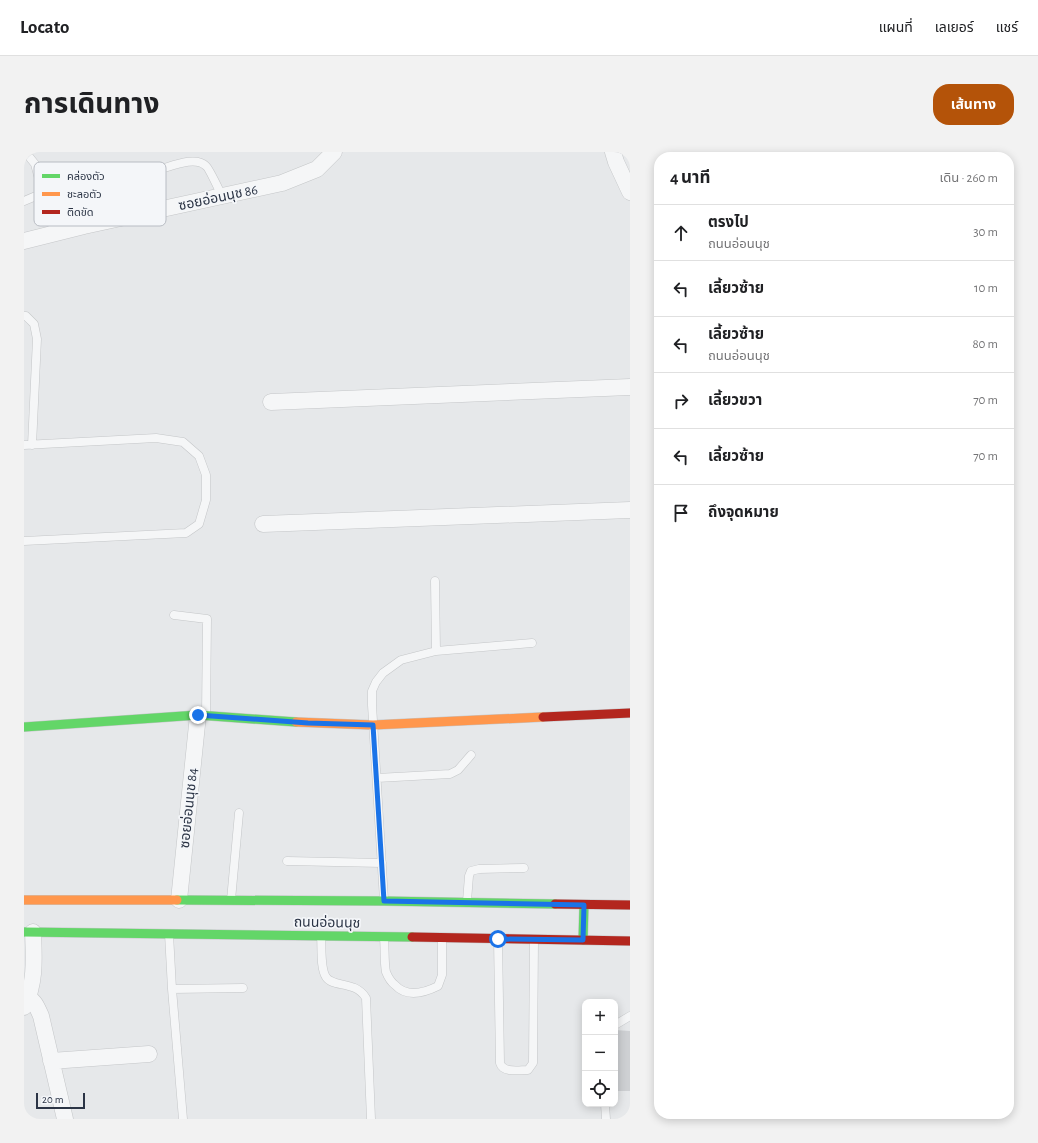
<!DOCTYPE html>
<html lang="th">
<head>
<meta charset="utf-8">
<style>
	:root { --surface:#fff; --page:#f2f2f2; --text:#202124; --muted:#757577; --line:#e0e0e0; --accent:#b45309 }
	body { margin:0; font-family:"Alegreya Sans","Noto Sans Thai",sans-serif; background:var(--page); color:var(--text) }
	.controls { position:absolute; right:12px; bottom:12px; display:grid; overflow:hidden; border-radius:8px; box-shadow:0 2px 10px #0003 }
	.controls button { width:36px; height:36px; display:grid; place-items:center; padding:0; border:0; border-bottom:1px solid var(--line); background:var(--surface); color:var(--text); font:20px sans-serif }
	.scale { position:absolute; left:12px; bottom:10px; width:49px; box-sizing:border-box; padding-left:4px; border:2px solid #2b3445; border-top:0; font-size:11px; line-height:14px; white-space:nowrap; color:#2b3445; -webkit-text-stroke:3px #f4f6f9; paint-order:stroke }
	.stop { position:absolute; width:12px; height:12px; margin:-9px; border:3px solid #1a73e8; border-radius:50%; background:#fff }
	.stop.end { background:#1a73e8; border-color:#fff; box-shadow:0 1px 4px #0008 }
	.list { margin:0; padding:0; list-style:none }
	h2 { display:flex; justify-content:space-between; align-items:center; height:52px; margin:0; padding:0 16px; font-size:17px }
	h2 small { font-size:13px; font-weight:400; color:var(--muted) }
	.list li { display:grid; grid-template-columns:26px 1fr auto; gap:12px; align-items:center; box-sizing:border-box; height:56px; padding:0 16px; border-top:1px solid var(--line) }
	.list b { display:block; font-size:15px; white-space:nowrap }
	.list p { margin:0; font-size:13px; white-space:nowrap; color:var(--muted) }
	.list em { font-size:13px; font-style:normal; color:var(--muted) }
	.icon { flex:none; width:22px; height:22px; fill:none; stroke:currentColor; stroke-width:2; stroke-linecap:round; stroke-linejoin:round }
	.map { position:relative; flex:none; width:606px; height:967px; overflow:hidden; border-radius:16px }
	header { display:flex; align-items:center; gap:24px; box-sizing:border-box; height:56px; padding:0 20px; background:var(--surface); border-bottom:1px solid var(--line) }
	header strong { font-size:19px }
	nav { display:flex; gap:22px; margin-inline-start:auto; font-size:14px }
	.intro { display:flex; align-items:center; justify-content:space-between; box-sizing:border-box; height:96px; padding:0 24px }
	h1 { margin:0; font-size:28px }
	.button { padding:10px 18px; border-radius:16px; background:var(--accent); color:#fff; font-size:14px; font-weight:700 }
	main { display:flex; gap:24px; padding:0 24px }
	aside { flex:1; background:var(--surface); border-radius:16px; box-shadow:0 2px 10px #0003 }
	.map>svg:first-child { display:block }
	.building { fill:#ced0d3 }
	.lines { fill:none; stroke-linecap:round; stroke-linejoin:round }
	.lane-casing { stroke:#c4c6c8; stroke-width:9 }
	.street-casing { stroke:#c4c6c8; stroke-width:17 }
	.fast-casing { stroke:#c4c6c8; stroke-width:10 }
	.slow-casing { stroke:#c4c6c8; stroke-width:10 }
	.jam-casing { stroke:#c4c6c8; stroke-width:10 }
	.lane { stroke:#f5f6f7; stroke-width:8 }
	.street { stroke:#f5f6f7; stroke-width:16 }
	.fast { stroke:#63d668; stroke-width:9 }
	.slow { stroke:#ff974d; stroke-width:9 }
	.jam { stroke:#b3261e; stroke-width:9 }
	.route { stroke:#1a73e8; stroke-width:5 }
	.labels { text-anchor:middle; stroke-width:3.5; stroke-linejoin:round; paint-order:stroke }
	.street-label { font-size:14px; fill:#2b3445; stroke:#f4f6f9 }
	.key { fill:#f4f6f9; stroke:#b8bcc3; stroke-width:1 }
	.key-label { font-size:11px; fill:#2b3445 }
</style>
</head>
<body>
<header>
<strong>Locato</strong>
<nav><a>แผนที่</a><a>เลเยอร์</a><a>แชร์</a></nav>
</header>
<div class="intro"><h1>การเดินทาง</h1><a class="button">เส้นทาง</a></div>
<main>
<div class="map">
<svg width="606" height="967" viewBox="0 0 606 967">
	<rect width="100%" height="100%" fill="#e6e8ea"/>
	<path class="building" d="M 591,878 L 606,879 L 606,939 L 591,939 Z"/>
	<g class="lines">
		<defs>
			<path id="lane" d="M 0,2 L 3,2 L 11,12 L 24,61 L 31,81
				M 134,18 C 146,15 171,3 182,14 C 185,16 195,38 198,44
				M 0,49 L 19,41
				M 0,164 L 2,164 L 10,172 L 13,187 L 8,293
				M 0,293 L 132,286 L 159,290 L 175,304 L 182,323 L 182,348 L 175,372 L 162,381 L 0,389
				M 411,429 L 412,499
				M 150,463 L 183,467 L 182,563
				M 353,626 L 426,622 L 434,618 L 447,603
				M 263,709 L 358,711
				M 207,748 L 215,661
				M 360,748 L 348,553 L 348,539 L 352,530 L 359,521 L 377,508 L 412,499 L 508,491
				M 443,749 L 445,724 L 447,719 L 455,717 L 500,716
				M 145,782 L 148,837 L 159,967
				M 297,784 C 298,795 296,816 302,825 C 309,836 331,828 342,846 L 347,967
				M 360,786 C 361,797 360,810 362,820 C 364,825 367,830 371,833 C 383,846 400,841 414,834 L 418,823 L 418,786
				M 474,787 L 476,911 C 479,921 494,918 504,918 L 509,911 L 510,789
				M 148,837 L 219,836
				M 591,873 L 606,864
				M 581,952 L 582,967"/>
			<path id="street" d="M 589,0 L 592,10 L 606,40
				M 0,89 L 60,74 L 258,31 L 293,17 L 310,0
				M 247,250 L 606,235
				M 239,372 L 606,358
				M 155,748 L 174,563
				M 0,845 C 10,846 13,855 17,864 L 41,967
				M 0,855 C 12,830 10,806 9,780
				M 27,909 L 125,902"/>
			<path id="fast" d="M 0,575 L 174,563 L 272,570
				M 153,748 L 360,749 L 531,752
				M 0,780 L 388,785
				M 559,788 L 560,753"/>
			<path id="slow" d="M 272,570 L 349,573 L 519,565
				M 0,748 L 153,748"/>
			<path id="jam" d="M 519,565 L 606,561
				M 531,752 L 606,753
				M 388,785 L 606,789"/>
		</defs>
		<use href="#lane" class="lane-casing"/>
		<use href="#street" class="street-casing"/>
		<use href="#fast" class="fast-casing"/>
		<use href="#slow" class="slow-casing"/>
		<use href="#jam" class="jam-casing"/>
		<use href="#lane" class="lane"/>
		<use href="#street" class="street"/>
		<use href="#fast" class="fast"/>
		<use href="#slow" class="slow"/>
		<use href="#jam" class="jam"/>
	</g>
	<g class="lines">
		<path class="route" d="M 174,563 L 284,571 L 349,573 L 360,749 L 560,753 L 559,788 L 474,787"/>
	</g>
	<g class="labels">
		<g class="street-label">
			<text transform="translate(194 45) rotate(-12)" y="5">ซอยอ่อนนุช 86</text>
			<text transform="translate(164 656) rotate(-84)" y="5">ซอยอ่อนนุช 84</text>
			<text transform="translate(303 770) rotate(1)" y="5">ถนนอ่อนนุช</text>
		</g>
	</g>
	<rect x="10" y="10" width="132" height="64" rx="6" class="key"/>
	<rect x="18" y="22" width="18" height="4" fill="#63d668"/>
	<rect x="18" y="40" width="18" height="4" fill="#ff974d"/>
	<rect x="18" y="58" width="18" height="4" fill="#b3261e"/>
	<g class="key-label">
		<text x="43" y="28">คล่องตัว</text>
		<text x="43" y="46">ชะลอตัว</text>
		<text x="43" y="64">ติดขัด</text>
	</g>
</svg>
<div class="controls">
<button>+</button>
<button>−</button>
<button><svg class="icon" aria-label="locate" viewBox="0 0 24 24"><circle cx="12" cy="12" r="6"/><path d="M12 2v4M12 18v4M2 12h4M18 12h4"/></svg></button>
</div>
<div class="scale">20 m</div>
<div class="stop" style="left:474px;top:787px"></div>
<div class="stop end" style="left:174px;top:563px"></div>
</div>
<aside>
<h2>4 นาที<small>เดิน · 260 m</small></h2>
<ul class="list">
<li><svg class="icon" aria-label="ahead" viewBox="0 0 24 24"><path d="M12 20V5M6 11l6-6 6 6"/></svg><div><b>ตรงไป</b><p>ถนนอ่อนนุช</p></div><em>30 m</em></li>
<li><svg class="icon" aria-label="left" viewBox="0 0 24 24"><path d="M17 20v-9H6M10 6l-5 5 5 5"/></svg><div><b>เลี้ยวซ้าย</b></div><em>10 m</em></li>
<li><svg class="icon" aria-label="left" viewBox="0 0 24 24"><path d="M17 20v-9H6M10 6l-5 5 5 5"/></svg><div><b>เลี้ยวซ้าย</b><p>ถนนอ่อนนุช</p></div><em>80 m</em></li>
<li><svg class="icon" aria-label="right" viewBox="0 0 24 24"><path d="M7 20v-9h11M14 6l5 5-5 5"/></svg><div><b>เลี้ยวขวา</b></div><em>70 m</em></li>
<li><svg class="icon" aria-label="left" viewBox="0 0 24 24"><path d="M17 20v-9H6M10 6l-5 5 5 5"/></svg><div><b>เลี้ยวซ้าย</b></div><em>70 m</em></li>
<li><svg class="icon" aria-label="arrive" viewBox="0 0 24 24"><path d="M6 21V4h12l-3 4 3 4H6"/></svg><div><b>ถึงจุดหมาย</b></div></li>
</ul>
</aside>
</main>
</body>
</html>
